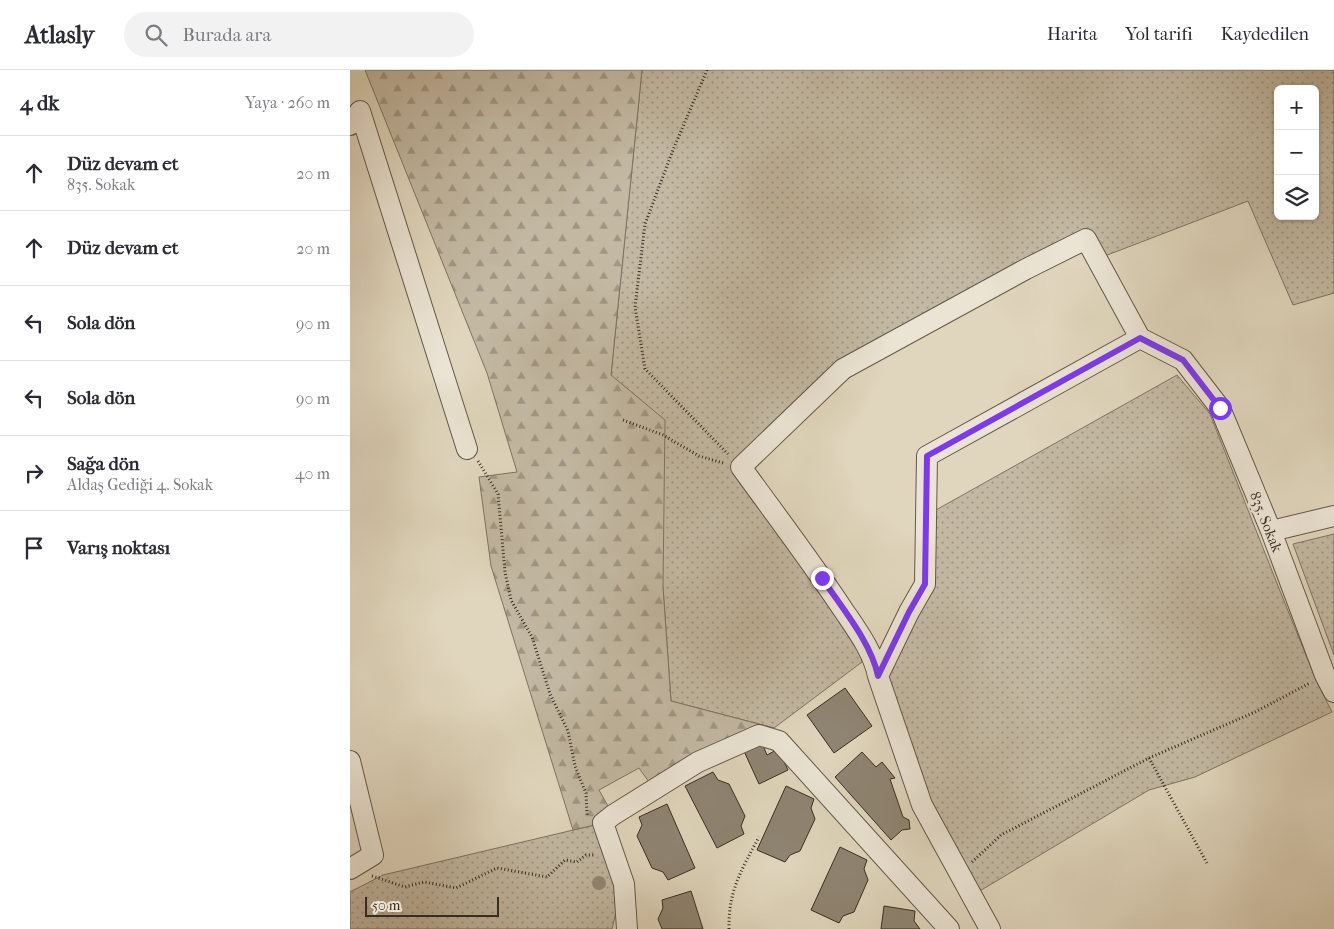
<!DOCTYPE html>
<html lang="tr">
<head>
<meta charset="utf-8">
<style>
	:root { --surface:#fff; --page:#f2f2f3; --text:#2b2b33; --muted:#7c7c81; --line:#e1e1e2 }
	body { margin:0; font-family:"IM FELL French Canon",serif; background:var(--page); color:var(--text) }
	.controls { position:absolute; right:15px; top:15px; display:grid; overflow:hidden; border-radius:8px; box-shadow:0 1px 4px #0004 }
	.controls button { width:45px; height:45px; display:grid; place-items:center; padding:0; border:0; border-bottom:1px solid var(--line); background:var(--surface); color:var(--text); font:25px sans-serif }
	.scale { position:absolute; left:15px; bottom:12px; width:134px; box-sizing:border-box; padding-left:5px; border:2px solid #372e23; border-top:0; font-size:14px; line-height:18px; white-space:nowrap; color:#372e23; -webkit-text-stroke:4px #ebe4d4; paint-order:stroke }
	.stop { position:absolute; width:15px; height:15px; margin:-11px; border:4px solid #7c3aed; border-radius:50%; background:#fff }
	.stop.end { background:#7c3aed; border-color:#fff; box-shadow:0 1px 5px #0008 }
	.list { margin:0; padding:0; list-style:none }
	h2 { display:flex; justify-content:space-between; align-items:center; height:65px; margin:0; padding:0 20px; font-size:21px }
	h2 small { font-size:16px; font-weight:400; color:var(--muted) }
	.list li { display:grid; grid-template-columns:32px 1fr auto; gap:15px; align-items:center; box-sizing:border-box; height:75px; padding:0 20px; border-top:1px solid var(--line) }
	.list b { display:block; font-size:19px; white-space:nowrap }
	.list p { margin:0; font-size:16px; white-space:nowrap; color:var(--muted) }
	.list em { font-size:16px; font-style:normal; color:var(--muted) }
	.icon { flex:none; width:28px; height:28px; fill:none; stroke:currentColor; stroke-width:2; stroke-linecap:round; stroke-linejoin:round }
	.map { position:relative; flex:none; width:984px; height:859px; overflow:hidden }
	header { display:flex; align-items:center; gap:30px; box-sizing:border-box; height:70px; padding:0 25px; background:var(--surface); border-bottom:1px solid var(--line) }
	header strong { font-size:24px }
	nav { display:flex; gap:28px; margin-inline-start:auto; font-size:18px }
	.search { width:350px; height:45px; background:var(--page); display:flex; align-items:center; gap:12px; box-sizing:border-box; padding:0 18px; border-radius:28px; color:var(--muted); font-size:19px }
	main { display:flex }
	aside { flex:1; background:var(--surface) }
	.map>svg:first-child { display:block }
	.grass { fill:url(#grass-dots); stroke:#7d7463; fill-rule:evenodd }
	.forest { fill:url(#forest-firs); stroke:#7d7463 }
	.building { fill:#8f8573; stroke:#372e23 }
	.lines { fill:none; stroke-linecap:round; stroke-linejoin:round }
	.street-casing { stroke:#61584a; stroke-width:22 }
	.path { stroke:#372e23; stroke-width:3; stroke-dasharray:1 2.5; stroke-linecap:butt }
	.street { stroke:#ebe4d4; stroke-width:20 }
	.tree { fill:#928977 }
	.route { stroke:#7c3aed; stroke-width:6 }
	.labels { text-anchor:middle; stroke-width:5; stroke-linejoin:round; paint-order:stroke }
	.street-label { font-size:15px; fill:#372e23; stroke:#ebe4d4 }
</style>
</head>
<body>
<header>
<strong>Atlasly</strong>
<div class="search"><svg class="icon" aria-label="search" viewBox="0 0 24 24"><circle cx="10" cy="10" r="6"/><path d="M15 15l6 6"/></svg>Burada ara</div>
<nav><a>Harita</a><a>Yol tarifi</a><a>Kaydedilen</a></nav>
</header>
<main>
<aside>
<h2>4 dk<small>Yaya · 260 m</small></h2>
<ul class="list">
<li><svg class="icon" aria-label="ahead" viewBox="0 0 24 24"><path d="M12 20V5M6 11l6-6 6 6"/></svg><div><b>Düz devam et</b><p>835. Sokak</p></div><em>20 m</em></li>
<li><svg class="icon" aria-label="ahead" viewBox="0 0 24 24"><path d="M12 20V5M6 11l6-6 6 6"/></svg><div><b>Düz devam et</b></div><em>20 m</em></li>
<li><svg class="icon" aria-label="left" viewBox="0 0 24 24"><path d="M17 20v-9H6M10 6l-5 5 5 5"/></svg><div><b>Sola dön</b></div><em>90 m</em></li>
<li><svg class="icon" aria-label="left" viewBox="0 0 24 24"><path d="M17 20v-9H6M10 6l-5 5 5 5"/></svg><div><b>Sola dön</b></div><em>90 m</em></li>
<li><svg class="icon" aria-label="right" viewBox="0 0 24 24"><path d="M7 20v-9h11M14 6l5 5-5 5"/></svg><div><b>Sağa dön</b><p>Aldaş Gediği 4. Sokak</p></div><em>40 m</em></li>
<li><svg class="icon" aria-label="arrive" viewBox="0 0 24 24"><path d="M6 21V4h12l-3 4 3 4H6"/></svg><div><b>Varış noktası</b></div></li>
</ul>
</aside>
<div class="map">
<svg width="984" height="859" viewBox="0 0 984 859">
	<defs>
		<pattern id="grass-dots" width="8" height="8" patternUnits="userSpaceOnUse" patternTransform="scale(1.25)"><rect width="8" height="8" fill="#c3b9a3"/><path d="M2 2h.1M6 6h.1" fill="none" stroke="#9f9784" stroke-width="1.8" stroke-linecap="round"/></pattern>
		<pattern id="forest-firs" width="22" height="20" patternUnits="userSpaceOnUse" patternTransform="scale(1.25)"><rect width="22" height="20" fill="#c3b9a3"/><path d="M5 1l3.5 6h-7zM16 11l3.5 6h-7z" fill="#9f9784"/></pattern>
	</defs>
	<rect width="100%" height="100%" fill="#e0d6bd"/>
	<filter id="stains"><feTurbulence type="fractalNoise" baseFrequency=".004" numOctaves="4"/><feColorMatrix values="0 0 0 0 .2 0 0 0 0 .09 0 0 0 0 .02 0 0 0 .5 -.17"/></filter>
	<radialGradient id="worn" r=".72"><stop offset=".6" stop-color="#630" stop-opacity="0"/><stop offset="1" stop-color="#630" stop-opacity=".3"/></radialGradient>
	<path class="grass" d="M 292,0 L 984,0 L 984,223 L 943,235 L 898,131 L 747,189 L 736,170 L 493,299 L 391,397 L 506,558 L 512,592 L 424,658 L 321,631 L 313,517 L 261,305 ZM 928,19 L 965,19 L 965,146 L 928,146 Z
		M 827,305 L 860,344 L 930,521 L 966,610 L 982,642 L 845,707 L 799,720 L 628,822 L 601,790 L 528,606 L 575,514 L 577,445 Z
		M 984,464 L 984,585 L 943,474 Z
		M 253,753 L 270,825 L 262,859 L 0,859 L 0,822 L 33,805 Z"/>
	<path class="forest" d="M 15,0 L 292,0 L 261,305 L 315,350 L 313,517 L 321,631 L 424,658 L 304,719 L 289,698 L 249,720 L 263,745 L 253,753 L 223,760 L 141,496 L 129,407 L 167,402 L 137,303 Z"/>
	<path class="building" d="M 495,618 L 522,656 L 484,683 L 457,645 Z
		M 411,671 L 417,685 L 428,679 L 438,700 L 409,714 L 393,679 Z
		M 512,682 L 526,697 L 532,692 L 545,708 L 540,709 L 553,747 L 559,750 L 560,759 L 552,760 L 541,770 L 485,707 Z
		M 363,702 L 368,710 L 379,714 L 395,746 L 391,756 L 394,764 L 367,778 L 335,716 Z
		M 436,716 L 464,729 L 461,738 L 465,749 L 450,781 L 440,785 L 435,792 L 407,780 Z
		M 317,734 L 345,798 L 318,810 L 313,802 L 302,798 L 287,766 L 292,755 L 289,747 Z
		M 490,777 L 517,790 L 514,799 L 518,810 L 504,842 L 493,846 L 489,853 L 461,840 Z
		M 341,821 L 353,859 L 312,859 L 308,849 L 313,838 L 312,830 Z
		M 534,836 L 565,841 L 564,851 L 570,859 L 531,859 Z"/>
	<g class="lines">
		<defs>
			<path id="street" d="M 0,55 L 10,41 L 117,379
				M 921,461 L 984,446
				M 528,606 L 559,542 L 575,514 L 577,386 L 790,268
				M 0,691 L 23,785 L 0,799
				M 277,859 L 274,814 L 253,753 L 263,745 L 348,692 L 409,665 L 429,671 L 599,859
				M 640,859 L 572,735 L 528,606 C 523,581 506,559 492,538 C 460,490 425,444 391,397 L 493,299 L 676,199 L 736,169 L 790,268 L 833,290 L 870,338 L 921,461 L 975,605 L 984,622"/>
		</defs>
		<use href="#street" class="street-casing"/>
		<path class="path" d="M 357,0 L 323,80 L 295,154 L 285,237 L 295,299 L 378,384
			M 273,350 L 313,365 L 349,386 L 373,393
			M 128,391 L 148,424 L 155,502 L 161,530 L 182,567 L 200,624 L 218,661 L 225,696 L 236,723 L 237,745
			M 799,688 L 858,795
			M 622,792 L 651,765 L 799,688 L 905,642 L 960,613
			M 22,806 L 55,817 L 74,812 L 106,818 L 147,798 L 197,807 L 215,790 L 227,792 L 236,785 L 245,785
			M 379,859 C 378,821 392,799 409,767"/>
		<use href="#street" class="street"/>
	</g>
	<circle class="tree" cx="249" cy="813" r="7"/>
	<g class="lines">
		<path class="route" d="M 472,508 C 491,537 521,572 528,606 L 559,542 L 575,514 L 577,386 L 790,268 L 833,290 L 870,338"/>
	</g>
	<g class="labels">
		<g class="street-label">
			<text transform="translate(916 452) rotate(68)" y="5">835. Sokak</text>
		</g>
	</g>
	<rect width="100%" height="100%" filter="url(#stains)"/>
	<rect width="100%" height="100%" fill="url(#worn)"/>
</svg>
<div class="controls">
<button>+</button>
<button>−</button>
<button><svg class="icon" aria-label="layers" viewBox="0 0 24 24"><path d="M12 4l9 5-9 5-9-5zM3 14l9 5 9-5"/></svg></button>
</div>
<div class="scale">50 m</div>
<div class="stop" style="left:870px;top:338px"></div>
<div class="stop end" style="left:472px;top:508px"></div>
</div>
</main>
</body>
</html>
